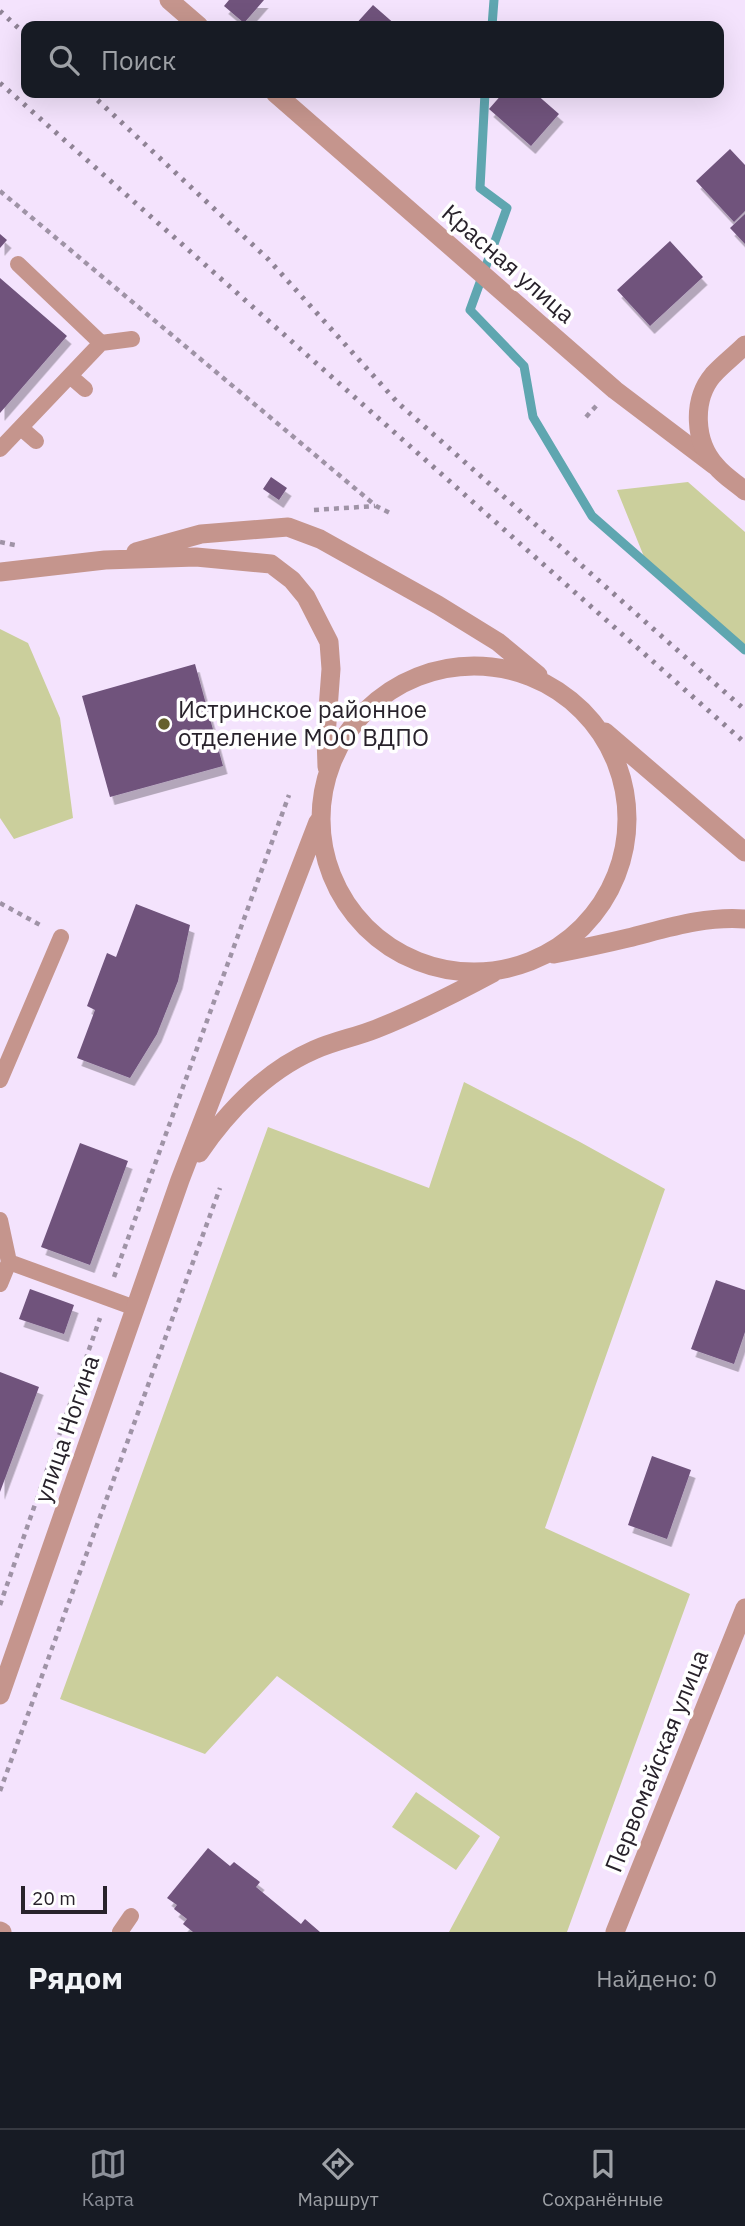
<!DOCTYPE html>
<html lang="ru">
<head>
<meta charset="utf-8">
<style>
	:root { --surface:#171b24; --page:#20242c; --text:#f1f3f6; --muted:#9ea1a6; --line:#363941; --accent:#8c9099 }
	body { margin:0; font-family:"IBM Plex Sans",sans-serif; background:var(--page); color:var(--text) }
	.scale { position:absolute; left:21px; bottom:18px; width:86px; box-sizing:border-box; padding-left:7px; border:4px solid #28222b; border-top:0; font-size:19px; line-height:24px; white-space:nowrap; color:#28222b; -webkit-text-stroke:5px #fff; paint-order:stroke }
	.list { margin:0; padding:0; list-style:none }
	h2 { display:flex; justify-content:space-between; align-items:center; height:91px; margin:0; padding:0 28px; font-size:30px }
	h2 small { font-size:23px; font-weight:400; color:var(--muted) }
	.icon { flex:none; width:38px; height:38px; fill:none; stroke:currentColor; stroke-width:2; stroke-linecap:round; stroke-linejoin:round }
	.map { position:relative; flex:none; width:745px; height:1932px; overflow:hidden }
	.search { position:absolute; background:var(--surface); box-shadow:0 7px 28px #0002; left:21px; right:21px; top:21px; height:77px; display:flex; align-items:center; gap:18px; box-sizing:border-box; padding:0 24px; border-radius:14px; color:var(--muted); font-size:26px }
	.sheet { height:196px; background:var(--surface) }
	nav { display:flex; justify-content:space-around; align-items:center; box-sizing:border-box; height:98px; border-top:2px solid var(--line); background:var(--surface); font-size:19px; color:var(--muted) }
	nav a { display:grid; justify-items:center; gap:4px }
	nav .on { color:var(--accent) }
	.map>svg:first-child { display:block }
	.green { fill:#cbcf9c }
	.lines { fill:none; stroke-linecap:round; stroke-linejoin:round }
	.stream { stroke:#5fa6b0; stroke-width:9 }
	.building { fill:#6f537c; filter:url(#shadow) }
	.path { stroke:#9f93a6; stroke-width:4.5; stroke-dasharray:5 5; stroke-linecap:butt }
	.service { stroke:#c5958d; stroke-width:16 }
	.minor { stroke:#c5958d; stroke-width:19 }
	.tertiary { stroke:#c5958d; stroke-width:19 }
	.rail { stroke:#8f8395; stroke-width:5; stroke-dasharray:3.5 7; stroke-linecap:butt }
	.poi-dot { fill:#65602c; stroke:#fff; stroke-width:2.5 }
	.labels { text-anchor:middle; stroke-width:7; stroke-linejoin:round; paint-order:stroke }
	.street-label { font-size:24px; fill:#28222b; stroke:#fff }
	.poi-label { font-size:24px; fill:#28222b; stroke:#fff; text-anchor:start }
</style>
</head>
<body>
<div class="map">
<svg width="745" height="1932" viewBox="0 0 745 1932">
	<defs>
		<filter id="shadow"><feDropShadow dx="4.5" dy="8" stdDeviation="0" flood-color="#0004"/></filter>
	</defs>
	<rect width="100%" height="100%" fill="#f4e3fd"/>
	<path class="green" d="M 688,482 L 745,532 L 745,646 L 649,569 L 617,490 Z
		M 0,629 L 28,643 L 60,718 L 73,818 L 14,839 L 0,818 Z
		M 464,1082 L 580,1142 L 665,1189 L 545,1528 L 690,1594 L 567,1932 L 449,1932 L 500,1837 L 277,1676 L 205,1754 L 60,1699 L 268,1127 L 429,1188 Z
		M 416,1792 L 480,1836 L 456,1870 L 392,1827 Z"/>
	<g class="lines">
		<path class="stream" d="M 492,26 L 494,0
			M 485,93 L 480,188 L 507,208 L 470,310 L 524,366 L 533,417 L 592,516 L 745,650"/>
	</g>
	<path class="building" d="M 229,0 L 264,0 L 244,23 L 224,6 Z
		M 373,5 L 397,26 L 354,26 Z
		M 503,93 L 535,93 L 559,114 L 531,146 L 489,109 Z
		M 730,149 L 745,165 L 745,211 L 734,222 L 696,181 Z
		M 745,214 L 745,244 L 730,228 Z
		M 0,234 L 7,240 L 0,248 Z
		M 670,241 L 703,277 L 650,326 L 617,290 Z
		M 0,278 L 67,336 L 0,413 Z
		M 271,477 L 287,488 L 279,500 L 263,489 Z
		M 195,664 L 223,766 L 110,797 L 82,696 Z
		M 136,904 L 190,925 L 178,981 L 157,1034 L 130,1078 L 77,1058 L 95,1010 L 87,1006 L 107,953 L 116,957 Z
		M 80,1143 L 128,1161 L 90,1265 L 41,1247 Z
		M 716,1280 L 745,1290 L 745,1332 L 734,1364 L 691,1349 Z
		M 30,1289 L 74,1305 L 64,1334 L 19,1319 Z
		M 0,1372 L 39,1387 L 0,1492 Z
		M 652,1456 L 691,1470 L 667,1539 L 628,1525 Z
		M 208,1848 L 230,1866 L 234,1862 L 260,1882 L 256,1887 L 301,1924 L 305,1919 L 320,1932 L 193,1932 L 183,1924 L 187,1919 L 174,1909 L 177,1905 L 167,1898 Z"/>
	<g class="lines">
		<path class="path" d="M 0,191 L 376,506 L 392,514
			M 586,417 L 597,405
			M 314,510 L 375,506
			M 0,542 L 15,545
			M 0,903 L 42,926
			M 114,1277 L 289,795
			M 0,1605 L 100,1318
			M 0,1791 L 220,1188"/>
		<path class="service" d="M 101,343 L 132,339
			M 70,376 L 85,389
			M 21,428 L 36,441
			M 0,449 L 101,343 L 18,264
			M 0,1080 L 61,937
			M 0,1220 L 9,1262 L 135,1308
			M 0,1284 L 9,1262
			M 120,1932 L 131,1916"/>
		<path class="minor" d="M 169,0 L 199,26
			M 275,93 L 615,390 L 714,465
			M 615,1932 L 745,1608"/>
		<path class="tertiary" d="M 745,345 C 735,355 723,364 713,375 C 692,400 694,442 716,466 C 724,476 736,483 745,491
			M 136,552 L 201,534 L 288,527 L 320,539 L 438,605 L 498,642 L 538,675
			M 0,572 L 105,560 L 196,557 L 271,564 L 292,580 L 306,597 L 329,642 L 331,669 L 326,736 L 327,767
			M321 819a153 153 0 1 1 306 0a153 153 0 1 1-306 0Z
			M 605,732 L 745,852
			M 554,954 C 579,949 603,944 628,938 C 668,928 704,916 745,919
			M 199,1153 C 228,1111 266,1071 314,1050 C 334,1041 356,1037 376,1029 C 416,1013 454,994 493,973
			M 0,1695 L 180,1180 L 318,822
			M 0,1931 L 2,1932"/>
		<path class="rail" d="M 0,11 L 26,35
			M 0,83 L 745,743
			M 90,93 L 268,259 L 398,403 L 745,710"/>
	</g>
	<circle class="poi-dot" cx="164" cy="724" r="7"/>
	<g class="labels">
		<g class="street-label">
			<text transform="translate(508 264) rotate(41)" y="8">Красная улица</text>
			<text transform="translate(67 1429) rotate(-71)" y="8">улица Ногина</text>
			<text transform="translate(657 1761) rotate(-68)" y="8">Первомайская улица</text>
		</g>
		<g class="poi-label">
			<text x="178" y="718">Истринское районное<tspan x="178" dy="28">отделение МОО ВДПО</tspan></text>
		</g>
	</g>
</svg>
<div class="scale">20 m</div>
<div class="search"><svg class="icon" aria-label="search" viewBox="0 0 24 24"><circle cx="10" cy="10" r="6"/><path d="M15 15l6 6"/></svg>Поиск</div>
</div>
<section class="sheet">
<h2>Рядом<small>Найдено: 0</small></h2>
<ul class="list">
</ul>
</section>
<nav>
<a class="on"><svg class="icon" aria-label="map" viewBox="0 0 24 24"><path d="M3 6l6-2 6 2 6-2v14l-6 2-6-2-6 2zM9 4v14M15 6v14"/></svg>Карта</a>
<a><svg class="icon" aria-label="directions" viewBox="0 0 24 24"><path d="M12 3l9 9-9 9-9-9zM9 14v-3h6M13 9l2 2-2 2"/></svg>Маршрут</a>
<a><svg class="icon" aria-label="saved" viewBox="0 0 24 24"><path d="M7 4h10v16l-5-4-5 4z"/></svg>Сохранённые</a>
</nav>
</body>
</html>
